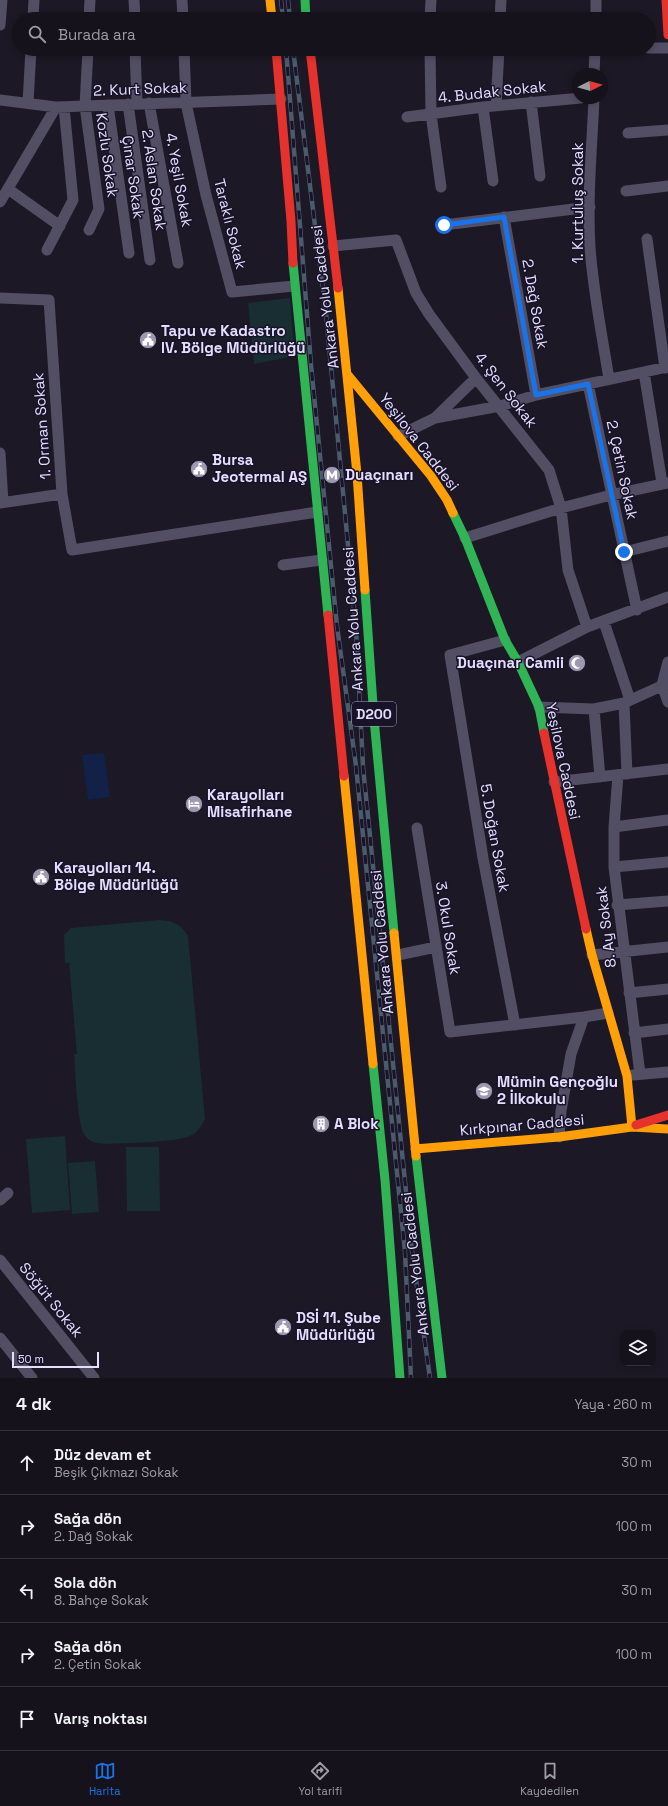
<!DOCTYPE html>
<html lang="tr">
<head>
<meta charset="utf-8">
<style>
	:root { --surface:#15121c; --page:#222029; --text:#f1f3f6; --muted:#9d9ea3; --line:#34323b; --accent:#1a73e8 }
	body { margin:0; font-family:"Space Grotesk",sans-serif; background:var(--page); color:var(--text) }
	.controls { position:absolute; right:12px; bottom:12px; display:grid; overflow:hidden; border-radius:8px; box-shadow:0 2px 6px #0003 }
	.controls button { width:36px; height:36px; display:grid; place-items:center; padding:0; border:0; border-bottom:1px solid var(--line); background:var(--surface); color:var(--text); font:20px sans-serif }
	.compass { position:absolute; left:572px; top:68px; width:36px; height:36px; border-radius:50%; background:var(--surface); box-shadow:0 2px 6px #0003; rotate:84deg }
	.scale { position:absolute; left:12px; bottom:10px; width:87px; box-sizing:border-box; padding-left:4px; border:2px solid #e4dffd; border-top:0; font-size:11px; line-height:14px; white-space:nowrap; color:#e4dffd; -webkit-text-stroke:3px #19132a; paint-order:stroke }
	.stop { position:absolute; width:12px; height:12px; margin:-9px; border:3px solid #1a73e8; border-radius:50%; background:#fff }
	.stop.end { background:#1a73e8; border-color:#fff; box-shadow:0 1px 4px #0008 }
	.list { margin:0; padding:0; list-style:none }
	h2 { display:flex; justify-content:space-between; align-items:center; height:52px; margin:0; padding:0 16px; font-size:17px }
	h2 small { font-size:13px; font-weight:400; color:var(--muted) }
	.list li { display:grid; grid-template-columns:26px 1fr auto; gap:12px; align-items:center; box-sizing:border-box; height:64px; padding:0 16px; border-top:1px solid var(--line) }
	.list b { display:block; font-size:15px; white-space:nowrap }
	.list p { margin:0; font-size:13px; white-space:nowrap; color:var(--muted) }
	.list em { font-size:13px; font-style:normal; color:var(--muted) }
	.icon { flex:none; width:22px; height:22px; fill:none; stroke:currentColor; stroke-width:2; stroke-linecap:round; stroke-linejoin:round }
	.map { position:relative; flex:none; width:668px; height:1378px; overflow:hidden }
	.search { position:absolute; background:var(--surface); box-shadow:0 2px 6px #0003; left:12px; right:12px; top:12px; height:44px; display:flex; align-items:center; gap:10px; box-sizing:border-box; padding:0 14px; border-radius:22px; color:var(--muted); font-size:15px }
	.sheet { height:372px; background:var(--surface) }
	nav { display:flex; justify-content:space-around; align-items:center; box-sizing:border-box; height:56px; border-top:1px solid var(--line); background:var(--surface); font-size:11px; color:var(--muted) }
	nav a { display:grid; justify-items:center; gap:2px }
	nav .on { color:var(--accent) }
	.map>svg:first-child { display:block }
	.green { fill:#182e32 }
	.water { fill:#122147 }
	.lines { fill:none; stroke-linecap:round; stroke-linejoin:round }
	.street { stroke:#524e64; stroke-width:11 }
	.fast { stroke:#30b455; stroke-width:9 }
	.slow { stroke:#ff9f0a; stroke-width:9 }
	.jam { stroke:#e5322d; stroke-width:9 }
	.rail-casing { stroke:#4b5a6c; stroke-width:4.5 }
	.rail { stroke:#19132a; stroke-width:3; stroke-dasharray:9; stroke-linecap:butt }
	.route { stroke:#1a73e8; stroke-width:5 }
	.labels { text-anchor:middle; stroke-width:3; stroke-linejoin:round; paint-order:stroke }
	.shield { fill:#19132a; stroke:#a7a2be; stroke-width:1 }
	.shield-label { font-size:14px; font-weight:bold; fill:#e4dffd }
	.street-label { font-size:15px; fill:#e4dffd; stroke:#19132a }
	.poi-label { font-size:15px; font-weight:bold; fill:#e4dffd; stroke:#19132a; text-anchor:start }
</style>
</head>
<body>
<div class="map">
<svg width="668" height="1378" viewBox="0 0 668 1378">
	<rect width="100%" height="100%" fill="#1c1825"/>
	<path class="green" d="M 290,298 L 295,356 L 254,364 L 248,303 Z
		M 160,920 C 173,921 181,924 188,936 L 205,1119 C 202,1125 199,1131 192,1135 C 177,1143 123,1143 103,1144 C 98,1143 90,1142 86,1137 C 76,1126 76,1071 74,1054 L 77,1054 L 69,962 L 65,964 L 64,935 L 71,928 Z
		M 65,1136 L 70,1210 L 32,1213 L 26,1139 Z
		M 126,1147 L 159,1147 L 160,1211 L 127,1211 Z
		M 95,1161 L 99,1212 L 72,1214 L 68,1163 Z"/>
	<path class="water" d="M 104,753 L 110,797 L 88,800 L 82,755 Z"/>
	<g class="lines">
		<path class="street" d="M 134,0 L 135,19
			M 182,0 L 183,19
			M 33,19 L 34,0
			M 89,19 L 90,0
			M 430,19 L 431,0
			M 500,19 L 501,0
			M 596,19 L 596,0
			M 0,25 L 2,0
			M 649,48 L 668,48
			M 88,49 L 85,106 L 99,209 L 89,230
			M 135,49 L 137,104
			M 184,49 L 186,103 L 206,195 L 232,292 L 294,286
			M 430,49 L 431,114 L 441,187
			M 594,74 L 595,49
			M 594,98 C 592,147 587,197 590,247 C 593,291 602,335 609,379
			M 0,100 L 56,107 L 281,99
			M 531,102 L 540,176
			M 28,103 L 31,49
			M 149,103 L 178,263
			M 128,104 L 150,260
			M 108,105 L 129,253
			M 496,106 L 499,49
			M 483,107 L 493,181
			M 407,117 L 483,107 L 581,98
			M 628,133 L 668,130
			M 8,189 L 60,226
			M 626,191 L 668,186
			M 0,202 L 56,107
			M 504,217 L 536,395
			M 444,225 L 590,207
			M 647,239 L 665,368
			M 333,246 L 396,240 L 416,293 L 429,314 L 476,378 L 549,470 L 561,508 L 568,570 L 587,627
			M 47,250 L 73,200 L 64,107
			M 0,298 L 49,300 L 62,494 L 72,550 L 317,512
			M 644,372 L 662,483
			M 588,384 L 637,610
			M 435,418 L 500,406 L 536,395 L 668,367
			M 398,436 L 435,418 L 476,378
			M 0,453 L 3,502
			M 0,503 L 62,494
			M 465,538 L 561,508 L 611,495 L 668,483
			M 624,552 L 668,541
			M 283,565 L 322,560
			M 604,622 L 630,700
			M 505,640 L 450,655 L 483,858 L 515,1025
			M 518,662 L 587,627 L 668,597
			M 668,662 L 662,685 L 668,702
			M 624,703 L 627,774
			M 539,707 L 594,709 L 624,703 L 668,683
			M 594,709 L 600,777
			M 618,775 L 614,827 L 614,867 L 640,1074
			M 554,782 L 668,769
			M 614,827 L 668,820
			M 417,828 L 450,1032 L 584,1017 L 608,1013
			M 614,867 L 668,862
			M 617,905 L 668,901
			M 398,955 L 436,947
			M 592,955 L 668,947
			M 629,993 L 668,989
			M 634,1033 L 668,1029
			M 633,1075 L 668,1072
			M 559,1137 L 561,1111 L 571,1054 L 584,1017
			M 0,1200 L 8,1193
			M 0,1260 L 94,1378
			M 0,1338 L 32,1378"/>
		<path class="fast" d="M 305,0 L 306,19
			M 293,263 L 328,615
			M 453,513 L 465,538 L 505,640 L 518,662 L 539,707 L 544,733
			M 365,590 L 374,719 L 394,933
			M 373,1064 L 385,1180 L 400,1378
			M 416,1156 L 442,1378"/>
		<path class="slow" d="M 270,0 L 272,19
			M 338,288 L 357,474 L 365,590
			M 348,375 L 431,476 L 447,500 L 453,513
			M 344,776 L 373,1064
			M 586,929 L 592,955 L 627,1076 L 632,1127
			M 394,933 L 416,1156
			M 415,1149 L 559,1137 L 632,1127 L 668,1129"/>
		<path class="jam" d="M 666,0 L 668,35
			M 276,49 L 291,221 L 293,263
			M 310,49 L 338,288
			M 328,615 L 344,776
			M 544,733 L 586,929
			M 636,1125 L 668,1115"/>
		<defs>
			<path id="rail" d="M 281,0 L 283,19
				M 288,0 L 290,19
				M 286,49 L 311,365 L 337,626 L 356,766 L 405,1252 L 411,1378
				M 293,49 L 326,314 L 356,629 L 363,767 L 412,1251 L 430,1378"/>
		</defs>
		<use href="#rail" class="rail-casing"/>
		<use href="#rail" class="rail"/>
	</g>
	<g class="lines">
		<path class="route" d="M 444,225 L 504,217 L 536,395 L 588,384 L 624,552"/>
	</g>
	<defs>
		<symbol id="civic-disc" viewBox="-11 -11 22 22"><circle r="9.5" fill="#9e99b1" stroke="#19132a"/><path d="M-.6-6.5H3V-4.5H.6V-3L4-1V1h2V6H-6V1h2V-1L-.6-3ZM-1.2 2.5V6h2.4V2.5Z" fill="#fff"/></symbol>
		<symbol id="metro-disc" viewBox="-11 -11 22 22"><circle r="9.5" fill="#9e99b1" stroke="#19132a"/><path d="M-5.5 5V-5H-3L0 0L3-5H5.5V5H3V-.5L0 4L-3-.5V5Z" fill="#fff"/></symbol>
		<symbol id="mosque-disc" viewBox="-11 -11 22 22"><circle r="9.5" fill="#9e99b1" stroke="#19132a"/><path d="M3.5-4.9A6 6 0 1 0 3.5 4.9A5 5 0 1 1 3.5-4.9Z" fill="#fff"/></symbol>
		<symbol id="hotel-disc" viewBox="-11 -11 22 22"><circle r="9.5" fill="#9e99b1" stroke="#19132a"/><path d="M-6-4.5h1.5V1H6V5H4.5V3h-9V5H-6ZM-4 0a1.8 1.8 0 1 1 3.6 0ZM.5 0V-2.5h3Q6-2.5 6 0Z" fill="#fff"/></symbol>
		<symbol id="school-disc" viewBox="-11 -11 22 22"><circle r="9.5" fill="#9e99b1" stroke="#19132a"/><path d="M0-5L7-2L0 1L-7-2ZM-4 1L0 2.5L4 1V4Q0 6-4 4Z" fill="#fff"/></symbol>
		<symbol id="building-disc" viewBox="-11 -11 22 22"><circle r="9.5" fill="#9e99b1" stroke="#19132a"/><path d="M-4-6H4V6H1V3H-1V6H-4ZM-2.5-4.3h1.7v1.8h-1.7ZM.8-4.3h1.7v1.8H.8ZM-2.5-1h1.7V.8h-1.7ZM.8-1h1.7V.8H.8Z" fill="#fff"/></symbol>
	</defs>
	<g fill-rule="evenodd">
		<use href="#civic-disc" x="138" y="330" width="20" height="20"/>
		<use href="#civic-disc" x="189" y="459" width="20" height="20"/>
		<use href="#metro-disc" x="322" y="465" width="20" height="20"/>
		<use href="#mosque-disc" x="567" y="653" width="20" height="20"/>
		<use href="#hotel-disc" x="184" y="794" width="20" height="20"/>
		<use href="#civic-disc" x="31" y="867" width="20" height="20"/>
		<use href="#school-disc" x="474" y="1081" width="20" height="20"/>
		<use href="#building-disc" x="311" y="1114" width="20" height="20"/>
		<use href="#civic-disc" x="273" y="1317" width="20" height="20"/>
	</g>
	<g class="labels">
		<rect class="shield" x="352" y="702" width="44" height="24" rx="3"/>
		<g class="shield-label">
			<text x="374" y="719">D200</text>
		</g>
		<g class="street-label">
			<text transform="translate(140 89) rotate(-2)" y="5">2. Kurt Sokak</text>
			<text transform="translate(492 92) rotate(-6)" y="5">4. Budak Sokak</text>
			<text transform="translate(107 155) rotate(82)" y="5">Kozlu Sokak</text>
			<text transform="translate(133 177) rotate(82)" y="5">Çınar Sokak</text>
			<text transform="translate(154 180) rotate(82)" y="5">2. Aslan Sokak</text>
			<text transform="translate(179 180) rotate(80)" y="5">4. Yeşil Sokak</text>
			<text transform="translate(578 203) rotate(-90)" y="5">1. Kurtuluş Sokak</text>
			<text transform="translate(230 224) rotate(76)" y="5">Taraklı Sokak</text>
			<text transform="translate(325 297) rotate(-97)" y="5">Ankara Yolu Caddesi</text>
			<text transform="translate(535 304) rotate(80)" y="5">2. Dağ Sokak</text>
			<text transform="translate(506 390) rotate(52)" y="5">4. Şen Sokak</text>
			<text transform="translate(42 426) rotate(-94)" y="5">1. Orman Sokak</text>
			<text transform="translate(419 442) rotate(52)" y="5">Yeşilova Caddesi</text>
			<text transform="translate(622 470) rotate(78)" y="5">2. Çetin Sokak</text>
			<text transform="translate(353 619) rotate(-94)" y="5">Ankara Yolu Caddesi</text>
			<text transform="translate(563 761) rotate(78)" y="5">Yeşilova Caddesi</text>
			<text transform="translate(495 838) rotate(80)" y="5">5. Doğan Sokak</text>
			<text transform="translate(606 927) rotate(-97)" y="5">8. Ay Sokak</text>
			<text transform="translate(448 928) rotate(81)" y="5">3. Okul Sokak</text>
			<text transform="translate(382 942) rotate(-95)" y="5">Ankara Yolu Caddesi</text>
			<text transform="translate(522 1125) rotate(-5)" y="5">Kırkpınar Caddesi</text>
			<text transform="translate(415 1264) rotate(-97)" y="5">Ankara Yolu Caddesi</text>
			<text transform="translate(51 1300) rotate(51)" y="5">Söğüt Sokak</text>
		</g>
		<g class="poi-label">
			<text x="161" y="336">Tapu ve Kadastro<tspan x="161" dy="17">IV. Bölge Müdürlüğü</tspan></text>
			<text x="212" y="465">Bursa<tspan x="212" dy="17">Jeotermal AŞ</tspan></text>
			<text x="345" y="480">Duaçınarı</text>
			<text x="564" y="668" text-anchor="end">Duaçınar Camii</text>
			<text x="207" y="800">Karayolları<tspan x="207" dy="17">Misafirhane</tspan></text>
			<text x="54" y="873">Karayolları 14.<tspan x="54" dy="17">Bölge Müdürlüğü</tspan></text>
			<text x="497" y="1087">Mümin Gençoğlu<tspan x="497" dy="17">2 İlkokulu</tspan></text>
			<text x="334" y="1129">A Blok</text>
			<text x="296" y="1323">DSİ 11. Şube<tspan x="296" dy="17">Müdürlüğü</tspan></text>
		</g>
	</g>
</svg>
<div class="controls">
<button><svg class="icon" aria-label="layers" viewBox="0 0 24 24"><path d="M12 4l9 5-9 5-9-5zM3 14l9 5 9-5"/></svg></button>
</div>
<svg class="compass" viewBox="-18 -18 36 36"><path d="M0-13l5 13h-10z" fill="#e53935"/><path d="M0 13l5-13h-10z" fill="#9d9ea3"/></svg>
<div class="scale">50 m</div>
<div class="stop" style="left:444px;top:225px"></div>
<div class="stop end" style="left:624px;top:552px"></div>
<div class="search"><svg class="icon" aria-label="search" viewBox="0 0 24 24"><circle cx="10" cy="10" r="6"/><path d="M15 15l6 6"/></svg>Burada ara</div>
</div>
<section class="sheet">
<h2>4 dk<small>Yaya · 260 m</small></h2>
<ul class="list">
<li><svg class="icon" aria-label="ahead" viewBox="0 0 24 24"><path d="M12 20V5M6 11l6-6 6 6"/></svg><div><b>Düz devam et</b><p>Beşik Çıkmazı Sokak</p></div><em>30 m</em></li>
<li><svg class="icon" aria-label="right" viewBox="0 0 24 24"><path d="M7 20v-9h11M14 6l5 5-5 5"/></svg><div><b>Sağa dön</b><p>2. Dağ Sokak</p></div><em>100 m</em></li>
<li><svg class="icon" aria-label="left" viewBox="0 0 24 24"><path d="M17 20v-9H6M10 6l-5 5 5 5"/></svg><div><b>Sola dön</b><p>8. Bahçe Sokak</p></div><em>30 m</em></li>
<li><svg class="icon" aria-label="right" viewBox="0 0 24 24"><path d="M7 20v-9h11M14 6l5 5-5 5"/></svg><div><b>Sağa dön</b><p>2. Çetin Sokak</p></div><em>100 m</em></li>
<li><svg class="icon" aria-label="arrive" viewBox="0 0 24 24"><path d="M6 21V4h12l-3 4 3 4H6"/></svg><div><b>Varış noktası</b></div></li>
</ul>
</section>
<nav>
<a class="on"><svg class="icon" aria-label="map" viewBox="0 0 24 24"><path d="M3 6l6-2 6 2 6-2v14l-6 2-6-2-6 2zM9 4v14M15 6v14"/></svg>Harita</a>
<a><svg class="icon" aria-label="directions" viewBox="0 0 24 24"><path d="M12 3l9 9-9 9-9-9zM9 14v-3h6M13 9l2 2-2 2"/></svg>Yol tarifi</a>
<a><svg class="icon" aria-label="saved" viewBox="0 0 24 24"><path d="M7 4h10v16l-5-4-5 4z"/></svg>Kaydedilen</a>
</nav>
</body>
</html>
